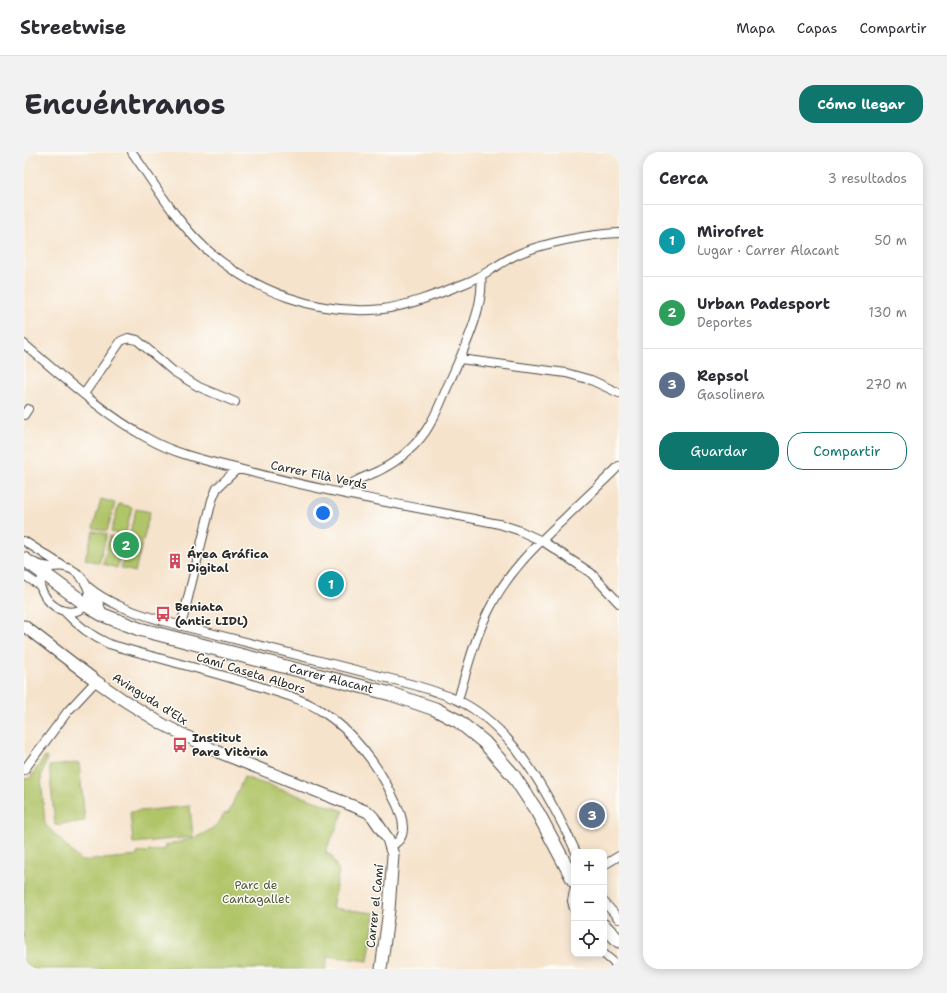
<!DOCTYPE html>
<html lang="es">
<head>
<meta charset="utf-8">
<style>
	:root { --surface:#fff; --page:#f2f2f3; --text:#2b2b33; --muted:#7c7c81; --line:#e1e1e2; --accent:#0f766e }
	body { margin:0; font-family:"Shantell Sans",sans-serif; background:var(--page); color:var(--text) }
	.controls { position:absolute; right:12px; bottom:12px; display:grid; overflow:hidden; border-radius:8px; box-shadow:0 2px 10px #0003 }
	.controls button { width:36px; height:36px; display:grid; place-items:center; padding:0; border:0; border-bottom:1px solid var(--line); background:var(--surface); color:var(--text); font:20px sans-serif }
	.you { position:absolute; left:299px; top:361px; width:14px; height:14px; margin:-10px; border:3px solid #fff; border-radius:50%; background:#1a73e8; box-shadow:0 0 0 6px #1a73e833 }
	.badge { display:grid; place-items:center; width:26px; height:26px; border-radius:50%; background:var(--accent); color:#fff; font-size:13px; font-weight:700 }
	.pin { position:absolute; translate:-50% -50%; border:2px solid #fff; box-shadow:0 1px 4px #0006 }
	.list { margin:0; padding:0; list-style:none }
	h2 { display:flex; justify-content:space-between; align-items:center; height:52px; margin:0; padding:0 16px; font-size:17px }
	h2 small { font-size:13px; font-weight:400; color:var(--muted) }
	.list li { display:grid; grid-template-columns:26px 1fr auto; gap:12px; align-items:center; box-sizing:border-box; height:72px; padding:0 16px; border-top:1px solid var(--line) }
	.list b { display:block; font-size:15px; white-space:nowrap }
	.list p { margin:0; font-size:13px; white-space:nowrap; color:var(--muted) }
	.list em { font-size:13px; font-style:normal; color:var(--muted) }
	.actions { display:flex; gap:8px; padding:12px 16px }
	.actions a { flex:1; padding:9px 0; border:1px solid var(--accent); border-radius:16px; text-align:center; font-size:14px; color:var(--accent) }
	.actions .main { background:var(--accent); color:#fff }
	.icon { flex:none; width:22px; height:22px; fill:none; stroke:currentColor; stroke-width:2; stroke-linecap:round; stroke-linejoin:round }
	.map { position:relative; flex:none; width:595px; height:817px; overflow:hidden; border-radius:16px }
	header { display:flex; align-items:center; gap:24px; box-sizing:border-box; height:56px; padding:0 20px; background:var(--surface); border-bottom:1px solid var(--line) }
	header strong { font-size:19px }
	nav { display:flex; gap:22px; margin-inline-start:auto; font-size:14px }
	.intro { display:flex; align-items:center; justify-content:space-between; box-sizing:border-box; height:96px; padding:0 24px }
	h1 { margin:0; font-size:28px }
	.button { padding:10px 18px; border-radius:16px; background:var(--accent); color:#fff; font-size:14px; font-weight:700 }
	main { display:flex; gap:24px; padding:0 24px }
	aside { flex:1; background:var(--surface); border-radius:16px; box-shadow:0 2px 10px #0003 }
	.map>svg:first-child { display:block }
	.green { fill:#b0c468; stroke:#6e784a }
	.lines { fill:none; stroke-linecap:round; stroke-linejoin:round }
	.street-casing { stroke:#494743; stroke-width:10 }
	.secondary-casing { stroke:#494743; stroke-width:13 }
	.primary-casing { stroke:#494743; stroke-width:15 }
	.street { stroke:#fff; stroke-width:8 }
	.secondary { stroke:#fff; stroke-width:11 }
	.primary { stroke:#fff; stroke-width:13 }
	.labels { text-anchor:middle; stroke-width:3; stroke-linejoin:round; paint-order:stroke }
	.street-label { font-size:12px; fill:#2b2b2b; stroke:#fdfcf7 }
	.poi-label { font-size:12px; font-weight:bold; fill:#2b2b2b; stroke:#fdfcf7; text-anchor:start }
	.park-label { font-size:12px; fill:#53593d; stroke:#fdfcf7 }
</style>
</head>
<body>
<header>
<strong>Streetwise</strong>
<nav><a>Mapa</a><a>Capas</a><a>Compartir</a></nav>
</header>
<div class="intro"><h1>Encuéntranos</h1><a class="button">Cómo llegar</a></div>
<main>
<div class="map">
<svg width="595" height="817" viewBox="0 0 595 817">
	<rect width="100%" height="100%" fill="#fdfcf7"/>
	<filter id="ink" filterUnits="userSpaceOnUse"><feTurbulence type="fractalNoise" baseFrequency=".025" numOctaves="2"/><feDisplacementMap in="SourceGraphic" scale="8" xChannelSelector="R" yChannelSelector="G"/><feConvolveMatrix kernelMatrix="1 2 1 2 8 2 1 2 1" color-interpolation-filters="sRGB"/></filter>
	<filter id="wash" filterUnits="userSpaceOnUse"><feTurbulence type="fractalNoise" baseFrequency=".012" numOctaves="4" result="noise"/><feDisplacementMap in="SourceGraphic" scale="16" xChannelSelector="R" yChannelSelector="G"/><feGaussianBlur stdDeviation="0.9" result="paint"/><feColorMatrix in="noise" values="0 0 0 0 0 0 0 0 0 0 0 0 0 0 0 0 0 1.4 0 .05"/><feComposite in="paint" operator="in"/></filter>
	<g filter="url(#wash)">
		<rect width="100%" height="100%" fill="#f6e3cc"/>
		<path class="green" d="M 77,347 L 91,351 L 83,379 L 69,376 Z
			M 95,352 L 108,355 L 101,384 L 87,380 Z
			M 112,357 L 126,360 L 119,389 L 105,385 Z
			M 69,379 L 83,382 L 75,411 L 61,407 Z
			M 86,384 L 100,387 L 93,416 L 79,412 Z
			M 104,388 L 118,391 L 111,420 L 97,416 Z
			M 21,605 L 23,606 L 17,625 L 21,672 L 57,709 L 113,704 L 113,701 L 142,697 L 142,693 C 164,688 190,683 201,661 L 204,662 L 220,625 L 320,659 L 301,701 L 307,703 L 315,719 L 308,756 L 351,761 L 344,809 L 304,804 L 302,817 L 0,817 L 0,626 L 5,627 Z
			M 55,611 L 61,669 L 31,673 L 25,614 Z
			M 166,654 L 169,685 L 109,691 L 106,660 Z"/>
	</g>
	<g filter="url(#ink)">
		<g class="lines">
			<defs>
				<path id="street" d="M 108,0 C 131,33 152,69 181,96 C 228,139 295,164 359,157 C 387,153 416,141 442,131 C 460,124 475,111 492,103 C 518,91 566,82 595,81
					M 0,192 C 39,225 78,261 123,286 C 154,304 189,310 223,319 C 306,341 391,355 475,372 L 494,378 L 520,390 L 567,421 L 595,451
					M 436,207 L 542,221 L 567,228 L 595,241
					M 60,242 L 97,189 L 104,186 L 113,188 L 149,219 L 175,235 L 211,250
					M 0,263 L 4,257
					M 319,341 C 327,327 347,324 360,316 C 368,312 376,306 383,300 C 392,292 400,283 406,272 C 414,259 419,244 425,231 C 438,201 461,156 457,124
					M 0,389 L 39,414
					M 11,411 C 15,413 20,414 26,415 C 32,415 38,413 44,416 C 51,418 56,423 60,429 C 81,461 31,476 16,434 L 19,421 L 28,415
					M 0,423 L 16,434
					M 63,434 C 84,452 112,461 139,469 L 375,529 C 395,534 415,540 433,548 C 489,573 527,647 552,700
					M 65,440 L 75,452 L 79,462
					M 40,459 C 53,473 67,484 85,492 C 135,507 187,519 237,535 C 258,542 280,547 299,560 C 327,578 354,613 368,643 C 374,654 384,675 376,687 C 374,690 370,692 367,695
					M 157,474 L 188,348 L 193,336 L 213,317
					M 434,548 C 443,517 451,485 466,456 C 484,420 511,394 540,367 C 558,349 577,332 595,314
					M 0,618 L 44,559 L 72,529
					M 580,713 L 595,704
					M 550,739 L 548,749 L 550,757
					M 580,750 L 595,767
					M 580,802 L 595,815"/>
				<path id="secondary" d="M 0,474 L 72,529 L 101,549 L 140,573 L 194,600 L 317,649 L 344,660 L 349,665 L 364,687 L 369,703 L 365,758 L 357,817"/>
				<g id="primary">
					<path id="s1" d="M 0,407 L 67,456 L 79,463 L 115,477 L 367,542 L 411,557 L 434,569 L 460,590 L 489,623 L 514,661 L 550,729"/>
					<path d="M 580,774 L 595,789"/>
				</g>
			</defs>
			<use href="#street" class="street-casing"/>
			<use href="#secondary" class="secondary-casing"/>
			<use href="#primary" class="primary-casing"/>
			<use href="#street" class="street"/>
			<use href="#secondary" class="secondary"/>
			<use href="#primary" class="primary"/>
		</g>
	</g>
	<defs>
		<symbol id="building-bare" viewBox="-9 -9 18 18"><path d="M-4-6H4V6H1V3H-1V6H-4ZM-2.5-4.3h1.7v1.8h-1.7ZM.8-4.3h1.7v1.8H.8ZM-2.5-1h1.7V.8h-1.7ZM.8-1h1.7V.8H.8Z" fill="#d1495b" stroke="#fdfcf7" stroke-width="2.5" paint-order="stroke"/></symbol>
		<symbol id="bus-bare" viewBox="-9 -9 18 18"><path d="M-5-6H5V4H4V6H2V4H-2V6H-4V4H-5ZM-3.5-4V0h7V-4ZM-3.5 1.2v1.5H-2V1.2ZM2 1.2v1.5H3.5V1.2Z" fill="#d1495b" stroke="#fdfcf7" stroke-width="2.5" paint-order="stroke"/></symbol>
	</defs>
	<g fill-rule="evenodd">
		<use href="#building-bare" x="140" y="398" width="22" height="22"/>
		<use href="#bus-bare" x="128" y="451" width="22" height="22"/>
		<use href="#bus-bare" x="145" y="582" width="22" height="22"/>
	</g>
	<g class="labels">
		<g class="street-label">
			<text transform="translate(295 323) rotate(12)" y="4">Carrer Filà Verds</text>
			<text transform="translate(227 521) rotate(17)" y="4">Camí Caseta Albors</text>
			<text dy="4" stroke="none"><textPath href="#s1" startOffset="334">Carrer Alacant</textPath></text>
			<text transform="translate(126 547) rotate(32)" y="4">Avinguda d'Elx</text>
			<text transform="translate(351 754) rotate(-84)" y="4">Carrer el Camí</text>
		</g>
		<g class="poi-label">
			<text x="163" y="406">Área Gráfica<tspan x="163" dy="14">Digital</tspan></text>
			<text x="151" y="459">Beniata<tspan x="151" dy="14">(antic LIDL)</tspan></text>
			<text x="168" y="590">Institut<tspan x="168" dy="14">Pare Vitòria</tspan></text>
		</g>
		<g class="park-label">
			<text x="232" y="737">Parc de<tspan x="232" dy="14">Cantagallet</tspan></text>
		</g>
	</g>
</svg>
<div class="controls">
<button>+</button>
<button>−</button>
<button><svg class="icon" aria-label="locate" viewBox="0 0 24 24"><circle cx="12" cy="12" r="6"/><path d="M12 2v4M12 18v4M2 12h4M18 12h4"/></svg></button>
</div>
<div class="you"></div>
<div class="pin badge" style="left:307px;top:432px;background:#0f9aa8">1</div>
<div class="pin badge" style="left:102px;top:393px;background:#2e9e5b">2</div>
<div class="pin badge" style="left:568px;top:663px;background:#5c6f8a">3</div>
</div>
<aside>
<h2>Cerca<small>3 resultados</small></h2>
<ul class="list">
<li><span class="badge" style="background:#0f9aa8">1</span><div><b>Mirofret</b><p>Lugar · Carrer Alacant</p></div><em>50 m</em></li>
<li><span class="badge" style="background:#2e9e5b">2</span><div><b>Urban Padesport</b><p>Deportes</p></div><em>130 m</em></li>
<li><span class="badge" style="background:#5c6f8a">3</span><div><b>Repsol</b><p>Gasolinera</p></div><em>270 m</em></li>
</ul>
<div class="actions"><a class="main">Guardar</a><a>Compartir</a></div>
</aside>
</main>
</body>
</html>
